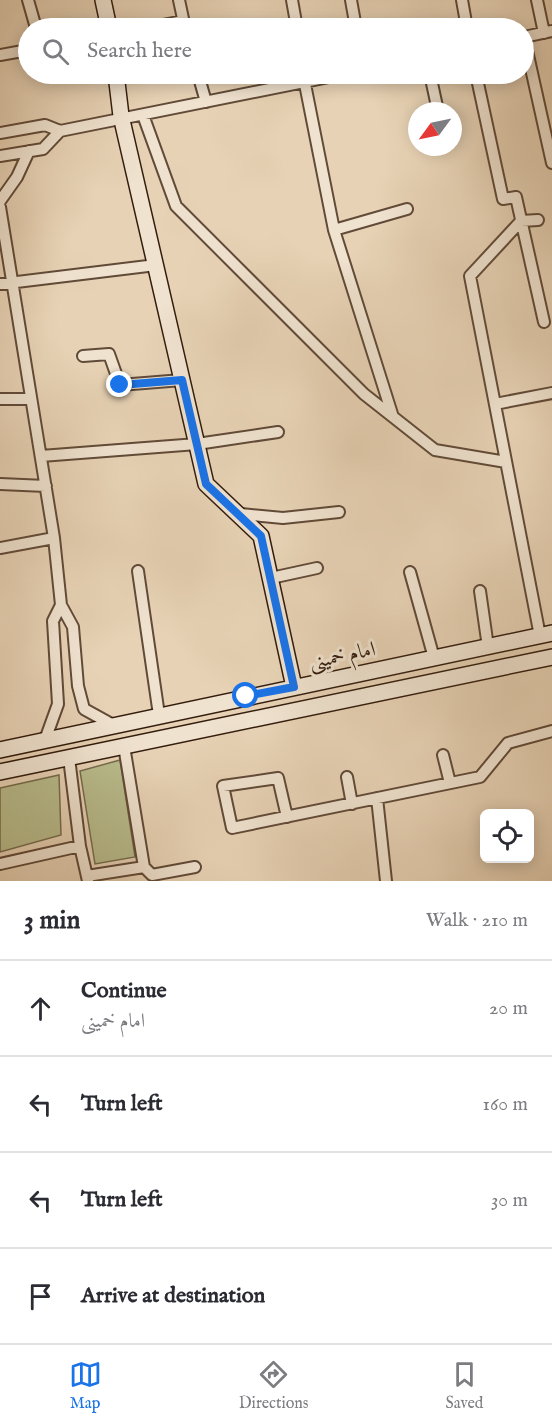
<!DOCTYPE html>
<html lang="en">
<head>
<meta charset="utf-8">
<style>
	:root { --surface:#fff; --page:#f2f2f3; --text:#2b2b33; --muted:#7c7c81; --line:#e1e1e2; --accent:#1a73e8 }
	body { margin:0; font-family:"IM FELL English",Amiri,serif; background:var(--page); color:var(--text) }
	.controls { position:absolute; right:18px; bottom:18px; display:grid; overflow:hidden; border-radius:9px; box-shadow:0 3px 15px #0003 }
	.controls button { width:54px; height:54px; display:grid; place-items:center; padding:0; border:0; border-bottom:2px solid var(--line); background:var(--surface); color:var(--text); font:30px sans-serif }
	.compass { position:absolute; left:408px; top:102px; width:54px; height:54px; border-radius:50%; background:var(--surface); box-shadow:0 3px 15px #0003; rotate:237deg }
	.stop { position:absolute; width:18px; height:18px; margin:-14px; border:4px solid #1a73e8; border-radius:50%; background:#fff }
	.stop.end { background:#1a73e8; border-color:#fff; box-shadow:0 2px 6px #0008 }
	.list { margin:0; padding:0; list-style:none }
	h2 { display:flex; justify-content:space-between; align-items:center; height:78px; margin:0; padding:0 24px; font-size:26px }
	h2 small { font-size:20px; font-weight:400; color:var(--muted) }
	.list li { display:grid; grid-template-columns:39px 1fr auto; gap:18px; align-items:center; box-sizing:border-box; height:96px; padding:0 24px; border-top:2px solid var(--line) }
	.list b { display:block; font-size:22px; white-space:nowrap }
	.list p { margin:0; font-size:20px; white-space:nowrap; color:var(--muted) }
	.list em { font-size:20px; font-style:normal; color:var(--muted) }
	.icon { flex:none; width:33px; height:33px; fill:none; stroke:currentColor; stroke-width:2; stroke-linecap:round; stroke-linejoin:round }
	.map { position:relative; flex:none; width:552px; height:881px; overflow:hidden }
	.search { position:absolute; background:var(--surface); box-shadow:0 3px 15px #0003; left:18px; right:18px; top:18px; height:66px; display:flex; align-items:center; gap:15px; box-sizing:border-box; padding:0 21px; border-radius:33px; color:var(--muted); font-size:22px }
	.sheet { height:462px; background:var(--surface) }
	nav { display:flex; justify-content:space-around; align-items:center; box-sizing:border-box; height:84px; border-top:2px solid var(--line); background:var(--surface); font-size:16px; color:var(--muted) }
	nav a { display:grid; justify-items:center; gap:3px }
	nav .on { color:var(--accent) }
	.map>svg:first-child { display:block }
	.green { fill:#b8bb8c; stroke:#766c4d; stroke-width:1.5 }
	.lines { fill:none; stroke-linecap:round; stroke-linejoin:round }
	.street-casing { stroke:#614a38; stroke-width:14 }
	.secondary-casing { stroke:#341d0e; stroke-width:18 }
	.street { stroke:#efe2cf; stroke-width:10 }
	.secondary { stroke:#efe2cf; stroke-width:15 }
	.route { stroke:#1a73e8; stroke-width:8 }
	.labels { text-anchor:middle; stroke-width:6; stroke-linejoin:round; paint-order:stroke }
	.street-label { font-size:21px; fill:#341d0e; stroke:#efe2cf }
</style>
</head>
<body>
<div class="map">
<svg width="552" height="881" viewBox="0 0 552 881">
	<rect width="100%" height="100%" fill="#e7d2b5"/>
	<filter id="stains"><feTurbulence type="fractalNoise" baseFrequency=".00333" numOctaves="4"/><feColorMatrix values="0 0 0 0 .2 0 0 0 0 .09 0 0 0 0 .02 0 0 0 .5 -.17"/></filter>
	<radialGradient id="worn" r=".72"><stop offset=".6" stop-color="#630" stop-opacity="0"/><stop offset="1" stop-color="#630" stop-opacity=".3"/></radialGradient>
	<path class="green" d="M 120,760 L 135,857 L 95,864 L 80,771 Z
		M 59,775 L 61,835 L 0,852 L 0,788 Z"/>
	<g class="lines">
		<defs>
			<path id="street" d="M 28,0 L 36,28
				M 179,0 L 185,28
				M 292,0 L 297,28
				M 351,0 L 356,28
				M 462,0 L 467,28
				M 537,0 L 544,33
				M 147,28 L 183,21
				M 524,37 L 552,163
				M 524,37 L 552,31
				M 0,55 L 28,50
				M 198,74 L 206,102
				M 303,74 L 334,230 L 393,417
				M 430,74 L 438,111
				M 476,74 L 503,199 L 516,197 L 544,322
				M 143,115 L 176,206 L 364,394 L 435,450 L 506,462
				M 60,131 L 344,74
				M 0,133 L 45,125 L 60,131
				M 0,156 L 43,149 L 60,131
				M 0,201 L 17,177 L 29,151
				M 0,207 L 54,538 L 61,605
				M 538,220 L 521,221 L 470,276 L 540,636
				M 334,230 L 407,209
				M 0,284 L 156,265
				M 83,356 L 109,354 L 120,385 L 182,380
				M 0,399 L 31,399
				M 495,404 L 552,393
				M 41,456 L 197,444 L 278,432
				M 0,484 L 46,486
				M 241,514 L 283,518 L 339,512
				M 0,548 L 54,538
				M 138,571 L 159,715
				M 410,572 L 434,658
				M 271,578 L 317,568
				M 480,591 L 488,647
				M 45,740 L 58,704 L 53,621 L 61,605 L 73,627 L 78,686 L 84,709 L 113,725
				M 443,755 L 450,783
				M 69,758 L 80,846 L 88,881
				M 347,777 L 352,804
				M 377,798 L 386,881
				M 287,817 L 278,778 L 223,786 L 232,828 L 480,777 L 508,743 L 552,731
				M 0,864 L 80,846
				M 144,867 L 152,875 L 195,867
				M 87,876 L 144,867 L 124,746"/>
			<path id="secondary" d="M 103,0 L 109,28
				M 116,74 L 121,116 L 206,484 L 261,536 L 294,687
				M 0,750 L 552,633
				M 0,772 L 552,657"/>
		</defs>
		<use href="#street" class="street-casing"/>
		<use href="#secondary" class="secondary-casing"/>
		<use href="#street" class="street"/>
		<use href="#secondary" class="secondary"/>
	</g>
	<g class="lines">
		<path class="route" d="M 120,385 L 182,380 L 206,484 L 261,536 L 294,687 L 246,696"/>
	</g>
	<g class="labels">
		<g class="street-label">
			<text transform="translate(342 655) rotate(-12)" y="7">امام خمینی</text>
		</g>
	</g>
	<rect width="100%" height="100%" filter="url(#stains)"/>
	<rect width="100%" height="100%" fill="url(#worn)"/>
</svg>
<div class="controls">
<button><svg class="icon" aria-label="locate" viewBox="0 0 24 24"><circle cx="12" cy="12" r="6"/><path d="M12 2v4M12 18v4M2 12h4M18 12h4"/></svg></button>
</div>
<svg class="compass" viewBox="-18 -18 36 36"><path d="M0-13l5 13h-10z" fill="#e53935"/><path d="M0 13l5-13h-10z" fill="#7c7c81"/></svg>
<div class="stop" style="left:246px;top:696px"></div>
<div class="stop end" style="left:120px;top:385px"></div>
<div class="search"><svg class="icon" aria-label="search" viewBox="0 0 24 24"><circle cx="10" cy="10" r="6"/><path d="M15 15l6 6"/></svg>Search here</div>
</div>
<section class="sheet">
<h2>3 min<small>Walk · 210 m</small></h2>
<ul class="list">
<li><svg class="icon" aria-label="ahead" viewBox="0 0 24 24"><path d="M12 20V5M6 11l6-6 6 6"/></svg><div><b>Continue</b><p>امام خمینی</p></div><em>20 m</em></li>
<li><svg class="icon" aria-label="left" viewBox="0 0 24 24"><path d="M17 20v-9H6M10 6l-5 5 5 5"/></svg><div><b>Turn left</b></div><em>160 m</em></li>
<li><svg class="icon" aria-label="left" viewBox="0 0 24 24"><path d="M17 20v-9H6M10 6l-5 5 5 5"/></svg><div><b>Turn left</b></div><em>30 m</em></li>
<li><svg class="icon" aria-label="arrive" viewBox="0 0 24 24"><path d="M6 21V4h12l-3 4 3 4H6"/></svg><div><b>Arrive at destination</b></div></li>
</ul>
</section>
<nav>
<a class="on"><svg class="icon" aria-label="map" viewBox="0 0 24 24"><path d="M3 6l6-2 6 2 6-2v14l-6 2-6-2-6 2zM9 4v14M15 6v14"/></svg>Map</a>
<a><svg class="icon" aria-label="directions" viewBox="0 0 24 24"><path d="M12 3l9 9-9 9-9-9zM9 14v-3h6M13 9l2 2-2 2"/></svg>Directions</a>
<a><svg class="icon" aria-label="saved" viewBox="0 0 24 24"><path d="M7 4h10v16l-5-4-5 4z"/></svg>Saved</a>
</nav>
</body>
</html>
